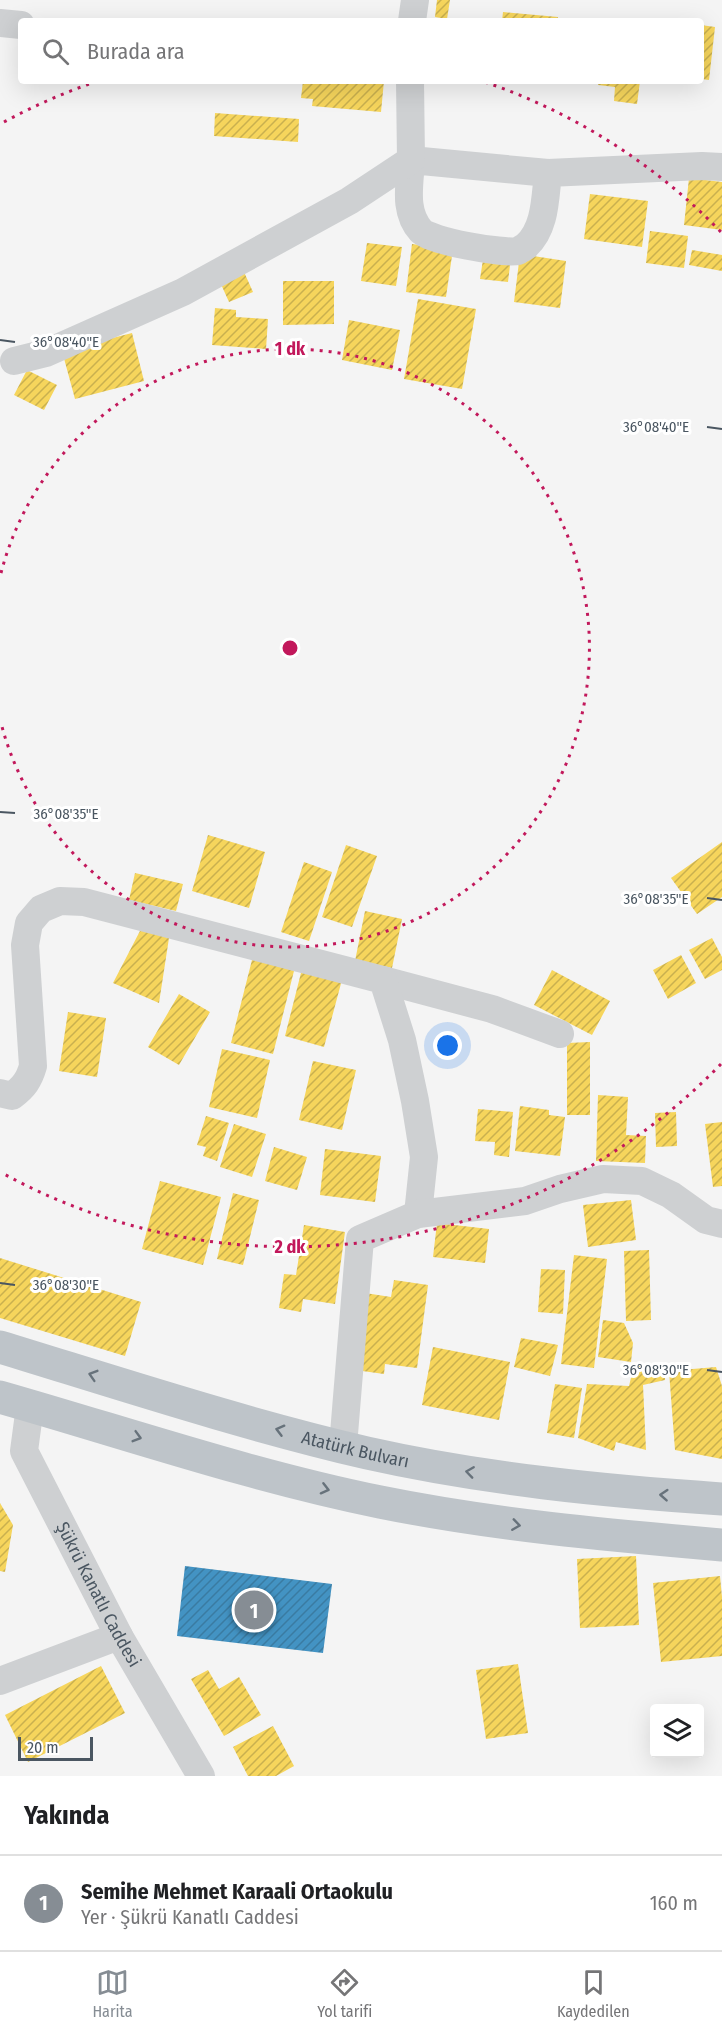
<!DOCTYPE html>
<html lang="tr">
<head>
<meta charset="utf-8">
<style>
	:root { --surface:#fff; --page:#f2f2f2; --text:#202124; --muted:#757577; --line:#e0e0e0; --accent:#868d94 }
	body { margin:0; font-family:"Fira Sans Condensed",sans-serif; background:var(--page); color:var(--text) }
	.controls { position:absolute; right:18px; bottom:18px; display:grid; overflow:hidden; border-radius:6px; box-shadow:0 6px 24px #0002 }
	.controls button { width:54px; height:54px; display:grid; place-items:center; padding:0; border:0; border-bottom:2px solid var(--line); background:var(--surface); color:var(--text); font:30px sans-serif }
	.scale { position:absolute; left:18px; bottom:15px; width:75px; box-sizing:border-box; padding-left:6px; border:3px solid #4a5661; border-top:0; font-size:16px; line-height:21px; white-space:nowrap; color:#4a5661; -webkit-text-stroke:4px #fff; paint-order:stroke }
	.you { position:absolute; left:448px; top:1046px; width:21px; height:21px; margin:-15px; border:4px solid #fff; border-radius:50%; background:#1a73e8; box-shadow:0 0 0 9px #1a73e833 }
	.badge { display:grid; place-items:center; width:39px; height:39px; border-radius:50%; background:var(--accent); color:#fff; font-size:20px; font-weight:700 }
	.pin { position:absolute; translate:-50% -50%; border:3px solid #fff; box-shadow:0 2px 6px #0006 }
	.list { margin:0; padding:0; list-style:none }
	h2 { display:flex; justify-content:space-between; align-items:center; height:78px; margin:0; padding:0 24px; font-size:26px }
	h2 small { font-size:20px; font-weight:400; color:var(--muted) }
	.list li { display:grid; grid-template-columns:39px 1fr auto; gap:18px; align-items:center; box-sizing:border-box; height:96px; padding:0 24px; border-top:2px solid var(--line) }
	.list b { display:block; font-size:22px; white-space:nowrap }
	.list p { margin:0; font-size:20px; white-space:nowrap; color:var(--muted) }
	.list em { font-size:20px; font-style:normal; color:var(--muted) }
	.icon { flex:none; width:33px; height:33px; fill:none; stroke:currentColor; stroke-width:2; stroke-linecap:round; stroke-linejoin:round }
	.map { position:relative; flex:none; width:722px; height:1776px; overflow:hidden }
	.search { position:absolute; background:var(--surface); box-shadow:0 6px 24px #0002; left:18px; right:18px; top:18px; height:66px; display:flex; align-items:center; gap:15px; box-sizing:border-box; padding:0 21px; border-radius:6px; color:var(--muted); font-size:22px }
	.sheet { height:174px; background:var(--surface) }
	nav { display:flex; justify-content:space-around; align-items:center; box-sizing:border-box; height:84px; border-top:2px solid var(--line); background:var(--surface); font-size:16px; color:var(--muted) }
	nav a { display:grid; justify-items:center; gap:3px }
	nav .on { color:var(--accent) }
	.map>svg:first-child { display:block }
	.homes { fill:url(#homes-hatch) }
	.schools { fill:url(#schools-hatch) }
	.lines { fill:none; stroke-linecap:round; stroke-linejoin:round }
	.minor { stroke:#ced0d2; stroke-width:28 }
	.highway { stroke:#bec4c9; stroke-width:33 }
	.oneway { stroke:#67727b }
	.ticks { fill:none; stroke:#4a5661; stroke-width:2 }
	.ring { fill:none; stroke:#c2185b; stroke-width:3; stroke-dasharray:3 6 }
	.labels { text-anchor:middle; stroke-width:6; stroke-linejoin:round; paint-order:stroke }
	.street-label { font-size:18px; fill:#4a5661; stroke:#fff }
	.ticks-label { font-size:15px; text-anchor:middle; fill:#4a5661; stroke:#fff; stroke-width:6; stroke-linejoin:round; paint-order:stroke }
	.centre { fill:#c2185b; stroke:#fff; stroke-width:3 }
	.ring-label { font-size:18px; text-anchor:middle; font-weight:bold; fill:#c2185b; stroke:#fff; stroke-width:6; stroke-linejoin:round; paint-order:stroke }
</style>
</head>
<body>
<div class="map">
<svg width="722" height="1776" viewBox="0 0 722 1776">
	<defs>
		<pattern id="homes-hatch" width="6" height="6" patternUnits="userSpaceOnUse" patternTransform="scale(1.5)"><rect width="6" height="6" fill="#f6d55c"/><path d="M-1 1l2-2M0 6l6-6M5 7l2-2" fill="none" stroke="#c9b04f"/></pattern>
		<pattern id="schools-hatch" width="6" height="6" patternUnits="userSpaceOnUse" patternTransform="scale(1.5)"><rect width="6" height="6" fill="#4393c3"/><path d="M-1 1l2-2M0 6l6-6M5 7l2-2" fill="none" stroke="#3a7ba2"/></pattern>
	</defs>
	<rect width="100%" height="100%" fill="#f4f4f4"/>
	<path class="homes" d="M 437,0 L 450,0 L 447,19 L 435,17 Z
		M 503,12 L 558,17 L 557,21 L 502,21 Z
		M 701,25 L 715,27 L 709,80 L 701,79 Z
		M 303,81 L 384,81 L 381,112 L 312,106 L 313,99 L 301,98 Z
		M 599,81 L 640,81 L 637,104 L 614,101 L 615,87 L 598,85 Z
		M 215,113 L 299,119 L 298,142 L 214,136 Z
		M 689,178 L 722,182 L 722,230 L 684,225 Z
		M 590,194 L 648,201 L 642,247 L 584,239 Z
		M 650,231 L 688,236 L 684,268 L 646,263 Z
		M 367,243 L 402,247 L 396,286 L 361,281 Z
		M 412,244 L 453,249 L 446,297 L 406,292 Z
		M 692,250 L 722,255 L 722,271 L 689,265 Z
		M 484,253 L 511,257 L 508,282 L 480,279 Z
		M 520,254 L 566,261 L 560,308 L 514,302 Z
		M 244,272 L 253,292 L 229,302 L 220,282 Z
		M 283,281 L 334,281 L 334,324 L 283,325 Z
		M 418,299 L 476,309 L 462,389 L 404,379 Z
		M 215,308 L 236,310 L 236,317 L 268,319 L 266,349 L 212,345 Z
		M 349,320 L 400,330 L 392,370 L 342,360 Z
		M 132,333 L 144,381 L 75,399 L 62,351 Z
		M 27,370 L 57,385 L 44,410 L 14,395 Z
		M 208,835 L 265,852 L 249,908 L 192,891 Z
		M 722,842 L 722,897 L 697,914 L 671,878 Z
		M 346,845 L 377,856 L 352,927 L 322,917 Z
		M 304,862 L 332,872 L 309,941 L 281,932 Z
		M 135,873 L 183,884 L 176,911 L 129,900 Z
		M 365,911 L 402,919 L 392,968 L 355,961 Z
		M 141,929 L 169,938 L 159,1003 L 113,983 Z
		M 712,938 L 722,957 L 722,970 L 705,979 L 689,950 Z
		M 254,952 L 296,963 L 273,1054 L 231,1043 Z
		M 681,955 L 696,983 L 668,999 L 653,970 Z
		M 303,965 L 343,976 L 324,1047 L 285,1036 Z
		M 552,970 L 610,1001 L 592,1035 L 534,1005 Z
		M 179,994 L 210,1012 L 179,1065 L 148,1047 Z
		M 68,1012 L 106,1018 L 97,1077 L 59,1071 Z
		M 590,1042 L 590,1115 L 567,1115 L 567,1043 Z
		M 222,1049 L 270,1060 L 257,1118 L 209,1107 Z
		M 313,1061 L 356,1070 L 342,1130 L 299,1120 Z
		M 598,1095 L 628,1097 L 626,1135 L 646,1136 L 645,1163 L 596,1161 Z
		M 520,1106 L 549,1110 L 549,1115 L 565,1117 L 560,1156 L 515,1151 Z
		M 478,1109 L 513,1112 L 509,1157 L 494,1155 L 495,1142 L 475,1141 Z
		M 676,1112 L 677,1146 L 656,1147 L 655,1113 Z
		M 206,1116 L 229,1123 L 217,1161 L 203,1156 L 206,1147 L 197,1145 Z
		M 722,1122 L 722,1186 L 713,1187 L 705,1124 Z
		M 234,1124 L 266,1134 L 252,1177 L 220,1167 Z
		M 274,1147 L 307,1157 L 297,1190 L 265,1181 Z
		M 325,1149 L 381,1156 L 375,1202 L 320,1195 Z
		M 160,1181 L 221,1197 L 203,1265 L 142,1249 Z
		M 233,1193 L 259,1200 L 243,1265 L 217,1259 Z
		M 631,1200 L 636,1240 L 588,1247 L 583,1205 Z
		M 437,1223 L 489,1229 L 485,1263 L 433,1257 Z
		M 304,1225 L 345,1232 L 335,1304 L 303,1299 L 301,1312 L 279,1308 L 284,1274 L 296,1275 Z
		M 649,1250 L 651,1320 L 626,1321 L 624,1251 Z
		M 574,1255 L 607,1259 L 594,1368 L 561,1364 Z
		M 0,1258 L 141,1302 L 125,1356 L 0,1318 Z
		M 541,1269 L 565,1270 L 563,1314 L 538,1312 Z
		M 394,1280 L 428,1285 L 417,1368 L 385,1364 L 384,1374 L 355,1370 L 365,1293 L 391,1297 Z
		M 603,1320 L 624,1323 L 633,1343 L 631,1362 L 598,1357 Z
		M 521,1338 L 558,1345 L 550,1376 L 514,1367 Z
		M 433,1347 L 510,1362 L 499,1420 L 422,1405 Z
		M 664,1363 L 665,1380 L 643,1385 L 646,1450 L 616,1442 L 614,1451 L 578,1438 L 587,1384 L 629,1386 L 634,1365 Z
		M 716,1367 L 722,1386 L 722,1459 L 675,1450 L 669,1371 Z
		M 555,1384 L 582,1388 L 574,1438 L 547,1433 Z
		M 0,1503 L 13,1525 L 5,1572 L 0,1571 Z
		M 636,1556 L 639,1625 L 580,1628 L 577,1559 Z
		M 720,1576 L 722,1597 L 722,1656 L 661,1662 L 653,1583 Z
		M 518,1664 L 528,1733 L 486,1739 L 476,1670 Z
		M 101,1666 L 125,1713 L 28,1762 L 5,1715 Z
		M 208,1670 L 219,1689 L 239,1677 L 261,1715 L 224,1736 L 191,1679 Z
		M 273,1726 L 294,1766 L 276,1776 L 248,1776 L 233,1747 Z"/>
	<path class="schools" d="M 185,1566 L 332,1584 L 323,1653 L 177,1636 Z"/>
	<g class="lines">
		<g class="minor">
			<path d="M 412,21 L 415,0"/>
			<path d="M 0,23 L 21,25"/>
			<path d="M 548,173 C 545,197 546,228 526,246 C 525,247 519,250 518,251 C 504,254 430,241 421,231 C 403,211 410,184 411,160 L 548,173 L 702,166 L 722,167"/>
			<path d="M 14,361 L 46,353 L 183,292 L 349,201 L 411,160 L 410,81"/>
			<path d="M 383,980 L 492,1009 L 560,1034"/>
			<path d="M 0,1093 L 12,1096 C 24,1087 29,1080 33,1066 L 25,945 L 29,923 L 41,909 L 60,901 L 84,902 L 383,980 L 402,1040 L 415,1101 L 424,1157 L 418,1214"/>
			<path id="s1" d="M 30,1406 L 24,1451 L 119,1636 L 201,1776"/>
			<path d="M 343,1446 L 360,1239 L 418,1214 L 525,1201 L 560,1189 L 603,1179 L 642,1181 L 671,1195 L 706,1220 L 722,1224"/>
			<path d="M 0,1681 L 119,1636"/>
		</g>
		<g class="highway">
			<path id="s2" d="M 0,1347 C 121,1384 243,1424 367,1453 C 483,1479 603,1491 722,1499"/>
			<path d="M 0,1397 C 126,1433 252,1476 380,1502 C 493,1525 607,1535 722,1545"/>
		</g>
	</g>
	<defs><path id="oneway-chevron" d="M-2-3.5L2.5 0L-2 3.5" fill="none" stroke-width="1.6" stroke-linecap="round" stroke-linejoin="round" transform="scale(1.5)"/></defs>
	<g class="oneway">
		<use href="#oneway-chevron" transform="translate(93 1375) rotate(-163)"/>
		<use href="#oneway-chevron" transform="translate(280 1430) rotate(-165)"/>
		<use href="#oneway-chevron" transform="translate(137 1437) rotate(16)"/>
		<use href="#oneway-chevron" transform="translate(470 1472) rotate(-172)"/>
		<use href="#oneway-chevron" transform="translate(325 1489) rotate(14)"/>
		<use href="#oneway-chevron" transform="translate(664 1495) rotate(-176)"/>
		<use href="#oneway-chevron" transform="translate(516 1525) rotate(8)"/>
	</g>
	<path class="ticks" d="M 0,340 L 15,342M 707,427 L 722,429M 0,812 L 15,813M 707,898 L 722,900M 0,1283 L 15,1285M 707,1370 L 722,1372"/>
	<g class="ring">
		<path d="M1 573A299 299 0 1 1 1 723"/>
		<path d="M721 1064A599 599 0 0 1 4 1174M4 122A599 599 0 0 1 95 82M485 82A599 599 0 0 1 721 232"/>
	</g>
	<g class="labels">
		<g class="street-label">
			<text dy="6" stroke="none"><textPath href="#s2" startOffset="370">Atatürk Bulvarı</textPath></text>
			<text dy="6" stroke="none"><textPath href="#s1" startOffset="207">Şükrü Kanatlı Caddesi</textPath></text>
		</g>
	</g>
	<g class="ticks-label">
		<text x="66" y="347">36°08'40"E</text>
		<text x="656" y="432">36°08'40"E</text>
		<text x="66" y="819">36°08'35"E</text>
		<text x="656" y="904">36°08'35"E</text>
		<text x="66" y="1290">36°08'30"E</text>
		<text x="656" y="1375">36°08'30"E</text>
	</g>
	<circle cx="290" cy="648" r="9" class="centre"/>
	<g class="ring-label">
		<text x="290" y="355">1 dk</text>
		<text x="290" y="1253">2 dk</text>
	</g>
</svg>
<div class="controls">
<button><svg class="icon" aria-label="layers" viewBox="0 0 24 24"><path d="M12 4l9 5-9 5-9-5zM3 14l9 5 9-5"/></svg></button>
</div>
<div class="scale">20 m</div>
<div class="you"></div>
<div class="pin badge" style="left:254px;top:1610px">1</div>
<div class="search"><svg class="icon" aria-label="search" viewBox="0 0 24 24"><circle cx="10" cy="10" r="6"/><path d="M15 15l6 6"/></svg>Burada ara</div>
</div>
<section class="sheet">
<h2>Yakında<small></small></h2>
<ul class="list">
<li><span class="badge">1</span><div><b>Semihe Mehmet Karaali Ortaokulu</b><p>Yer · Şükrü Kanatlı Caddesi</p></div><em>160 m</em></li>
</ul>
</section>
<nav>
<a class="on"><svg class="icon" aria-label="map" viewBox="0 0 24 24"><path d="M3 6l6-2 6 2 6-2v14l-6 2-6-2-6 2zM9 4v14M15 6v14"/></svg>Harita</a>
<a><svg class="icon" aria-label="directions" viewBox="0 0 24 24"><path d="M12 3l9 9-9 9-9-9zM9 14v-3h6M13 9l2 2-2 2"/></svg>Yol tarifi</a>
<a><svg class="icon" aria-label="saved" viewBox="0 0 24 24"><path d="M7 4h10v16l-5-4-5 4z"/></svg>Kaydedilen</a>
</nav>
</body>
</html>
